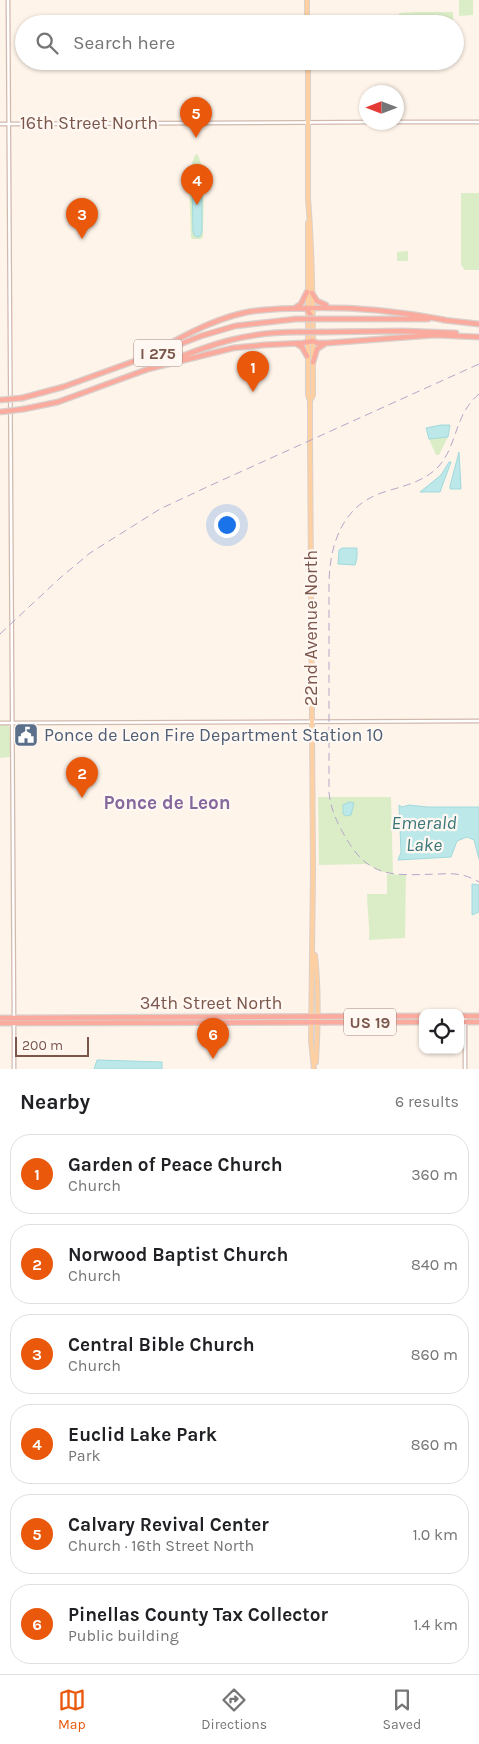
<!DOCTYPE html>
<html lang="en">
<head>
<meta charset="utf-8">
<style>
	:root { --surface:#fff; --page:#f2f2f2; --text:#202124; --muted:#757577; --line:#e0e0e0; --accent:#ea580c }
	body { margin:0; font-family:Karla,sans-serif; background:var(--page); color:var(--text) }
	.controls { position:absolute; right:15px; bottom:15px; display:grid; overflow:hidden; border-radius:10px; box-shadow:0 1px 4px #0004 }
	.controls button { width:45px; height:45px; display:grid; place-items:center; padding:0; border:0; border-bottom:1px solid var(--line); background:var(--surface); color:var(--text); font:25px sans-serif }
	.compass { position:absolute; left:359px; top:85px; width:45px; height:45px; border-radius:50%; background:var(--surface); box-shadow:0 1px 4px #0004; rotate:270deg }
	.scale { position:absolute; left:15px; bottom:12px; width:74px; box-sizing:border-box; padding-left:5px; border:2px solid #7b564b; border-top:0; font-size:14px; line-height:18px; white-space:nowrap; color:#7b564b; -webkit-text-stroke:4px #fff8f2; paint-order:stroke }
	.you { position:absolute; left:226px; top:524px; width:18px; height:18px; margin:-12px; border:4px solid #fff; border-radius:50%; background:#1a73e8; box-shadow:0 0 0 8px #1a73e833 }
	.badge { display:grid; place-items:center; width:32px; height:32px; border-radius:50%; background:var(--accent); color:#fff; font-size:16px; font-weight:700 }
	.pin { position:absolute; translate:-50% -41px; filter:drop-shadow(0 1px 2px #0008) }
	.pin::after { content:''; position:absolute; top:26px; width:18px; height:15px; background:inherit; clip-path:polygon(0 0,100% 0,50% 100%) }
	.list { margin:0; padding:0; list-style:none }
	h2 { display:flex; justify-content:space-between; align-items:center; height:65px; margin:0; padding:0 20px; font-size:21px }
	h2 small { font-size:16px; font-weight:400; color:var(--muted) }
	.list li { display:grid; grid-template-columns:32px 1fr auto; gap:15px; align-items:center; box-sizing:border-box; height:80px; margin:0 10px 10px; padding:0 10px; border:1px solid var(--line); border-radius:20px }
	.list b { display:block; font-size:19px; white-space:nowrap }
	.list p { margin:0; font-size:16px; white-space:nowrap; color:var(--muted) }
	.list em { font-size:16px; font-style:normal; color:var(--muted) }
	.icon { flex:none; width:28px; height:28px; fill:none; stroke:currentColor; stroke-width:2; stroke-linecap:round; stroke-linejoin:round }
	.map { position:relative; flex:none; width:479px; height:1069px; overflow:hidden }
	.search { position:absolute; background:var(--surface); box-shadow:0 1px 4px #0004; left:15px; right:15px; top:15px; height:55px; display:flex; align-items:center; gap:12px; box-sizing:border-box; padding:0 18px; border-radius:28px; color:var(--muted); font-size:19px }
	.sheet { height:605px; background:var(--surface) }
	nav { display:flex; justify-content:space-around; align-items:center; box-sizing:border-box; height:70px; border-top:1px solid var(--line); background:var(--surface); font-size:14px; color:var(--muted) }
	nav a { display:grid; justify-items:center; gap:2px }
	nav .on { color:var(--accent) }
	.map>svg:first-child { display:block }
	.green { fill:#dbedc7 }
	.water { fill:#bce8e9; stroke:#a2dadc }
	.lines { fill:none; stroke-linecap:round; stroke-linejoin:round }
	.minor-casing { stroke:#d2b9ae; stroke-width:5 }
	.major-casing { stroke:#dad0cd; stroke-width:6 }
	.highway-casing { stroke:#dad0cd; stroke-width:7 }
	.minor { stroke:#fff; stroke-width:2.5 }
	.major { stroke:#fecfa0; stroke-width:4 }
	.highway { stroke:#faab9e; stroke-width:4.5 }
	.rail { stroke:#b5a6ca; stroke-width:1; stroke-dasharray:8 5; stroke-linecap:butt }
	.highway-bridge-casing { stroke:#dad0cd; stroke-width:7; stroke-linecap:butt }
	.highway-bridge { stroke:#faab9e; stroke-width:4.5 }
	.labels { text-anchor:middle; stroke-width:4.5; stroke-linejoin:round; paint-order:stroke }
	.shield { fill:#fff8f2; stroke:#a3877d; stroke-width:1 }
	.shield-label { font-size:16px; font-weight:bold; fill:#7b564b }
	.street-label { font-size:18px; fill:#7b564b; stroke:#fff8f2 }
	.service-label { font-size:18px; fill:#4e5e75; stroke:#fff8f2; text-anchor:start }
	.neighbourhood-label { font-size:19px; font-weight:bold; fill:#84679d; stroke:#fff8f2 }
	.water-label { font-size:19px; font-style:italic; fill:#3a7679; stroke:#fff8f2 }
</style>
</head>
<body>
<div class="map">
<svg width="479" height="1069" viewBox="0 0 479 1069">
	<rect width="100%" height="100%" fill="#fef4ea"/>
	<path class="green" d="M 459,0 L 473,0 L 473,15 L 459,16 Z
		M 416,12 L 453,12 L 453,24 L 401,24 L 399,13 Z
		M 197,154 C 206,164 203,221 203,237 L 201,239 L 193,239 L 191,238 C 191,215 186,174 195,155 Z
		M 461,193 L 479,193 L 479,270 L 465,270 L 461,265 Z
		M 408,251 L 408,261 L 397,261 L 397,252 Z
		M 448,437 L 439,455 L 436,455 L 429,439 Z
		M 0,724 L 7,724 L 10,728 L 11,755 L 10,757 L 0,758 Z
		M 318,797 L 391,797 L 393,874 L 380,871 L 367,864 L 319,865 Z
		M 387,874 L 406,875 L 405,938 L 369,940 C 370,924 367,910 367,894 L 387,894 Z"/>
	<path class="water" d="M 194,173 L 201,173 L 202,179 L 202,232 L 200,236 L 197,237 L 194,235 L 193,232 L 192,175 Z
		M 441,425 L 450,425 L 448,437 L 429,439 L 426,428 Z
		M 459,452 L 461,489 L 450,489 L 450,486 Z
		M 449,462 L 451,462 L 440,492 L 420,492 L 441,475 Z
		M 342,548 L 357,548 L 357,558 L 355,565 L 338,564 L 339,550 Z
		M 349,802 L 354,803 L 351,815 L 346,816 L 343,814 L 343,805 Z
		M 399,805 L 402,807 L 409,805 L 427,807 L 479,807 L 479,859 L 474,840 L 467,837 L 457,841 L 451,857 L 398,860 L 401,852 Z
		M 472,884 L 479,885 L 479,912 L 472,915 Z
		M 97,1060 L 162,1062 L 162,1069 L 94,1069 Z"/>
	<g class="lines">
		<defs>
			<path id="minor" d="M 8,0 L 14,1018
				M 396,122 L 479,122
				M 0,124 L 387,122
				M 0,723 L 479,721
				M 465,1016 L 465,1069
				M 14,1069 L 14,1023"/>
			<path id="major" d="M 307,0 L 307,24
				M 308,61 L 308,199
				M 308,198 C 313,263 313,329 313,395 L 310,401 L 310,437 L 313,871 L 311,1041 L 314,1069
				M 308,223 L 308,395 L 310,401
				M 315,955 C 319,990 318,1027 316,1062"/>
			<path id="highway" d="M 312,293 L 317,301 L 326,305
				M 295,308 L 301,304 L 307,292
				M 306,308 L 313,319
				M 321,319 L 428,319
				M 443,320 L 479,324
				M 323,332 L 403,331 L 456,333
				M 297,344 L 302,347 L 307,356
				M 157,353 L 201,336 L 235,326 L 296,319
				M 142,359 C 174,341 208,321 243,313 C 265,308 287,309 308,308 C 358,307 396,311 445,320
				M 313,362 L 317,349 L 326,343
				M 162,364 C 212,344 244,332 298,332
				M 148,369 L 233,348 L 263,345 L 303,343 L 313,341 L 317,343 L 328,343 L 435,335 L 479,337
				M 22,398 L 63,387 L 143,358
				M 24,409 L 58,402 L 151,368
				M 460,1016 L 479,1016
				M 0,1018 L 423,1016
				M 460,1022 L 479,1022
				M 0,1023 L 423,1022"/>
		</defs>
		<use href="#minor" class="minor-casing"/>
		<use href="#major" class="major-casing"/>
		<use href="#highway" class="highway-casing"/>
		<use href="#minor" class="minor"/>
		<use href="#major" class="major"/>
		<use href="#highway" class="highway"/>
		<path class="rail" d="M 479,394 C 454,415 458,444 439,466 C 423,483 402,486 381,493 C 342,507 330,544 329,582 L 329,793 C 331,810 337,823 346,838 C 370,880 396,875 439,874 C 454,873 466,874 479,882
			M 0,634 L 60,578 L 90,553 L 160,509 L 207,487 L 479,364"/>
		<defs>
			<path id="highway-bridge" d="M 296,319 L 321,319
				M 298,332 L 323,332
				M 0,400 L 22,398
				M 0,412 L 24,409"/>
		</defs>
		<use href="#highway-bridge" class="highway-bridge-casing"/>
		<use href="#highway-bridge" class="highway-bridge"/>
	</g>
	<defs>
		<symbol id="civic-square" viewBox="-11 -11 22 22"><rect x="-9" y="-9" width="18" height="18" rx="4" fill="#5c6f8a" stroke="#fff8f2"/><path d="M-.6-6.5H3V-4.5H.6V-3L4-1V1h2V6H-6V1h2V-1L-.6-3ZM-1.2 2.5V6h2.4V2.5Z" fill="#fff"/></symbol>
	</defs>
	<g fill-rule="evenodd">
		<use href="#civic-square" x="12" y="721" width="28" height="28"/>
	</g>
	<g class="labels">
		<g class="shield">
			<rect x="134" y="339.5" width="48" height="27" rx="4"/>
			<rect x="344" y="1008.5" width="52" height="27" rx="4"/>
		</g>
		<g class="shield-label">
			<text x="158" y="359">I 275</text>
			<text x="370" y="1028">US 19</text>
		</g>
		<g class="street-label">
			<text x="89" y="129">16th Street North</text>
			<text transform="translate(311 628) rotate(-90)" y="6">22nd Avenue North</text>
			<text x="211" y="1009">34th Street North</text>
		</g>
		<g class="service-label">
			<text x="44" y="741">Ponce de Leon Fire Department Station 10</text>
		</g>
		<g class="neighbourhood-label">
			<text x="167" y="809">Ponce de Leon</text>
		</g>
		<g class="water-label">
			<text x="424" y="829">Emerald<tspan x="424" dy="22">Lake</tspan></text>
		</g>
	</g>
</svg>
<div class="controls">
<button><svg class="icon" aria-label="locate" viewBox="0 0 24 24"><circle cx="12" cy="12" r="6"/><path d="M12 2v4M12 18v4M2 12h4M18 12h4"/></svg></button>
</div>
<svg class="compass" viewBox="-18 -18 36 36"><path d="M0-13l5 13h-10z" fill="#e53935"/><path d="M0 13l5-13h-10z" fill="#757577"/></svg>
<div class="scale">200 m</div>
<div class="you"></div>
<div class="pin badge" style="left:253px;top:392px">1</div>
<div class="pin badge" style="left:82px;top:798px">2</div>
<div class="pin badge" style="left:82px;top:239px">3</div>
<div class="pin badge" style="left:197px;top:205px">4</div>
<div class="pin badge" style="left:196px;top:138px">5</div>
<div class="pin badge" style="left:213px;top:1059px">6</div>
<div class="search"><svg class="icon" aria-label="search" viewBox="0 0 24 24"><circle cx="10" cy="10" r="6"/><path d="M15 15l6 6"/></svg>Search here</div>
</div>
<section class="sheet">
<h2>Nearby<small>6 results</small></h2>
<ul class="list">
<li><span class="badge">1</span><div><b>Garden of Peace Church</b><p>Church</p></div><em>360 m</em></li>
<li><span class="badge">2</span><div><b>Norwood Baptist Church</b><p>Church</p></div><em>840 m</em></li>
<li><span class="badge">3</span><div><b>Central Bible Church</b><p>Church</p></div><em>860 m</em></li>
<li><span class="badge">4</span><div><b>Euclid Lake Park</b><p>Park</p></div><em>860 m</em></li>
<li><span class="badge">5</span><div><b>Calvary Revival Center</b><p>Church · 16th Street North</p></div><em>1.0 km</em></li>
<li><span class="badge">6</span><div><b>Pinellas County Tax Collector</b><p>Public building</p></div><em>1.4 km</em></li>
</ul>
</section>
<nav>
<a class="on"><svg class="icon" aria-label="map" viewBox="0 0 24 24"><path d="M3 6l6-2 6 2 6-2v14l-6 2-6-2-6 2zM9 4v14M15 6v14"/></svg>Map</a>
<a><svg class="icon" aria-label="directions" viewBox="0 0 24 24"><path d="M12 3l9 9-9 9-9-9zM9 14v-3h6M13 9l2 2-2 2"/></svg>Directions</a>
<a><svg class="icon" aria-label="saved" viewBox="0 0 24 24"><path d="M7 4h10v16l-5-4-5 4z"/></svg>Saved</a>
</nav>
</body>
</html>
